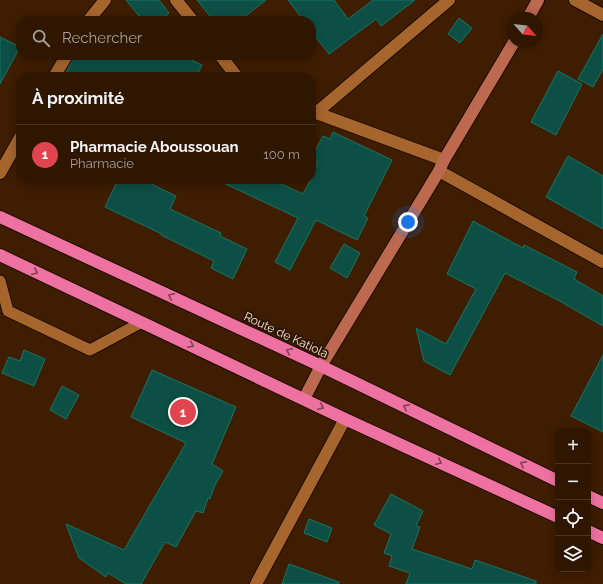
<!DOCTYPE html>
<html lang="fr">
<head>
<meta charset="utf-8">
<style>
	:root { --surface:#2e1600; --page:#361f0a; --text:#f1f3f6; --muted:#a79f99; --line:#493522; --accent:#8c9099 }
	body { margin:0; font-family:Raleway,sans-serif; background:var(--page); color:var(--text) }
	.controls { position:absolute; right:12px; bottom:12px; display:grid; overflow:hidden; border-radius:8px; box-shadow:0 2px 10px #0003 }
	.controls button { width:36px; height:36px; display:grid; place-items:center; padding:0; border:0; border-bottom:1px solid var(--line); background:var(--surface); color:var(--text); font:20px sans-serif }
	.compass { position:absolute; left:507px; top:12px; width:36px; height:36px; border-radius:50%; background:var(--surface); box-shadow:0 2px 10px #0003; rotate:117deg }
	.you { position:absolute; left:408px; top:222px; width:14px; height:14px; margin:-10px; border:3px solid #fff; border-radius:50%; background:#1a73e8; box-shadow:0 0 0 6px #1a73e833 }
	.badge { display:grid; place-items:center; width:26px; height:26px; border-radius:50%; background:var(--accent); color:#fff; font-size:13px; font-weight:700 }
	.pin { position:absolute; translate:-50% -50%; border:2px solid #fff; box-shadow:0 1px 4px #0006 }
	.list { margin:0; padding:0; list-style:none }
	h2 { display:flex; justify-content:space-between; align-items:center; height:52px; margin:0; padding:0 16px; font-size:17px }
	h2 small { font-size:13px; font-weight:400; color:var(--muted) }
	.list li { display:grid; grid-template-columns:26px 1fr auto; gap:12px; align-items:center; box-sizing:border-box; height:60px; padding:0 16px; border-top:1px solid var(--line) }
	.list b { display:block; font-size:15px; white-space:nowrap }
	.list p { margin:0; font-size:13px; white-space:nowrap; color:var(--muted) }
	.list em { font-size:13px; font-style:normal; color:var(--muted) }
	.icon { flex:none; width:22px; height:22px; fill:none; stroke:currentColor; stroke-width:2; stroke-linecap:round; stroke-linejoin:round }
	.map { position:relative; flex:none; width:603px; height:584px; overflow:hidden }
	.search { position:absolute; background:var(--surface); box-shadow:0 2px 10px #0003; left:16px; top:16px; width:300px; height:44px; display:flex; align-items:center; gap:10px; box-sizing:border-box; padding:0 14px; border-radius:16px; color:var(--muted); font-size:15px }
	.panel { position:absolute; background:var(--surface); box-shadow:0 2px 10px #0003; left:16px; top:72px; width:300px; height:112px; border-radius:16px }
	.map>svg:first-child { display:block }
	.building { fill:#0d4f44; stroke:#167666 }
	.lines { fill:none; stroke-linecap:round; stroke-linejoin:round }
	.lane-casing { stroke:#1d0a00; stroke-width:13 }
	.street-casing { stroke:#1d0a00; stroke-width:14 }
	.secondary-casing { stroke:#1d0a00; stroke-width:14 }
	.highway-casing { stroke:#1d0a00; stroke-width:14 }
	.lane { stroke:#a6652d; stroke-width:11 }
	.street { stroke:#a6652d; stroke-width:12 }
	.secondary { stroke:#bc6950; stroke-width:12 }
	.highway { stroke:#ee72a1; stroke-width:12 }
	.oneway { stroke:#83404c }
	.labels { text-anchor:middle; stroke-width:4; stroke-linejoin:round; paint-order:stroke }
	.street-label { font-size:12px; fill:#ffe1cb; stroke:#2c1706 }
</style>
</head>
<body>
<div class="map">
<svg width="603" height="584" viewBox="0 0 603 584">
	<rect width="100%" height="100%" fill="#3e1d00"/>
	<path class="building" d="M 126,0 L 159,0 L 169,13 L 160,21 L 143,21 Z
		M 197,0 L 266,0 L 239,21 L 214,21 Z
		M 288,0 L 334,0 L 348,19 L 373,0 L 415,0 L 381,26 L 376,19 L 329,54 L 311,31 L 311,21 L 304,21 Z
		M 459,18 L 472,28 L 460,43 L 448,34 Z
		M 603,34 L 603,69 L 593,87 L 578,79 Z
		M 0,37 L 20,47 L 0,84 Z
		M 74,55 L 181,55 L 202,65 L 196,77 L 64,77 Z
		M 558,71 L 582,84 L 556,135 L 531,122 Z
		M 333,132 L 392,160 L 364,216 L 368,218 L 357,240 L 316,220 L 290,270 L 275,262 L 298,218 L 215,179 L 271,179 L 303,194 L 311,179 L 318,162 L 311,159 L 323,136 L 330,139 Z
		M 568,156 L 603,176 L 603,229 L 546,197 Z
		M 118,179 L 141,179 L 176,196 L 170,209 L 221,233 L 220,236 L 247,249 L 233,279 L 211,268 L 214,261 L 161,235 L 162,234 L 105,207 Z
		M 473,221 L 523,248 L 524,245 L 577,272 L 574,279 L 603,296 L 603,326 L 558,300 L 505,273 L 450,375 L 424,361 L 416,328 L 446,344 L 476,289 L 447,274 Z
		M 344,244 L 360,253 L 347,278 L 330,268 Z
		M 24,350 L 45,359 L 34,386 L 2,373 L 9,357 L 20,361 Z
		M 603,355 L 603,432 L 571,416 Z
		M 152,370 L 236,407 L 212,464 L 223,471 L 215,485 L 210,499 L 208,498 L 203,513 L 196,511 L 176,547 L 165,542 L 141,584 L 126,584 L 108,573 L 106,577 L 79,558 L 66,524 L 124,550 L 186,443 L 131,417 Z
		M 62,386 L 79,395 L 66,419 L 50,410 Z
		M 391,494 L 423,511 L 416,526 L 420,527 L 412,549 L 472,569 L 475,560 L 536,581 L 536,584 L 406,584 L 410,573 L 389,566 L 392,556 L 384,553 L 391,534 L 374,525 Z
		M 309,519 L 332,528 L 327,542 L 304,533 Z
		M 289,564 L 339,582 L 339,584 L 282,584 Z"/>
	<g class="lines">
		<defs>
			<path id="lane" d="M 0,281 L 8,311 L 90,350 L 142,322"/>
			<path id="street" d="M 176,0 L 193,21
				M 575,0 L 603,15
				M 88,21 L 105,0
				M 220,55 L 237,77
				M 54,77 L 67,55
				M 311,111 L 444,160
				M 316,113 L 449,0
				M 439,171 L 603,262
				M 0,173 L 21,136
				M 256,584 L 345,419"/>
			<path id="secondary" d="M 528,18 L 538,0
				M 304,399 L 321,366 L 439,171 L 444,160 L 514,42"/>
			<path id="highway" d="M 0,217 L 321,366 L 558,481
				M 0,255 L 345,419 L 558,517
				M 588,496 L 603,503
				M 588,531 L 603,538"/>
		</defs>
		<use href="#lane" class="lane-casing"/>
		<use href="#street" class="street-casing"/>
		<use href="#secondary" class="secondary-casing"/>
		<use href="#highway" class="highway-casing"/>
		<use href="#lane" class="lane"/>
		<use href="#street" class="street"/>
		<use href="#secondary" class="secondary"/>
		<use href="#highway" class="highway"/>
	</g>
	<defs><path id="oneway-chevron" d="M-2-3.5L2.5 0L-2 3.5" fill="none" stroke-width="1.6" stroke-linecap="round" stroke-linejoin="round"/></defs>
	<g class="oneway">
		<use href="#oneway-chevron" transform="translate(35 272) rotate(25)"/>
		<use href="#oneway-chevron" transform="translate(171 296) rotate(-155)"/>
		<use href="#oneway-chevron" transform="translate(191 345) rotate(26)"/>
		<use href="#oneway-chevron" transform="translate(289 351) rotate(-155)"/>
		<use href="#oneway-chevron" transform="translate(321 407) rotate(25)"/>
		<use href="#oneway-chevron" transform="translate(406 407) rotate(-154)"/>
		<use href="#oneway-chevron" transform="translate(439 462) rotate(25)"/>
		<use href="#oneway-chevron" transform="translate(523 464) rotate(-154)"/>
	</g>
	<g class="labels">
		<g class="street-label">
			<text transform="translate(286 335) rotate(25)" y="4">Route de Katiola</text>
		</g>
	</g>
</svg>
<div class="controls">
<button>+</button>
<button>−</button>
<button><svg class="icon" aria-label="locate" viewBox="0 0 24 24"><circle cx="12" cy="12" r="6"/><path d="M12 2v4M12 18v4M2 12h4M18 12h4"/></svg></button>
<button><svg class="icon" aria-label="layers" viewBox="0 0 24 24"><path d="M12 4l9 5-9 5-9-5zM3 14l9 5 9-5"/></svg></button>
</div>
<svg class="compass" viewBox="-18 -18 36 36"><path d="M0-13l5 13h-10z" fill="#e53935"/><path d="M0 13l5-13h-10z" fill="#a79f99"/></svg>
<div class="you"></div>
<div class="pin badge" style="left:183px;top:412px;background:#e0444e">1</div>
<div class="search"><svg class="icon" aria-label="search" viewBox="0 0 24 24"><circle cx="10" cy="10" r="6"/><path d="M15 15l6 6"/></svg>Rechercher</div>
<section class="panel">
<h2>À proximité<small></small></h2>
<ul class="list">
<li><span class="badge" style="background:#e0444e">1</span><div><b>Pharmacie Aboussouan</b><p>Pharmacie</p></div><em>100 m</em></li>
</ul>
</section>
</div>
</body>
</html>
